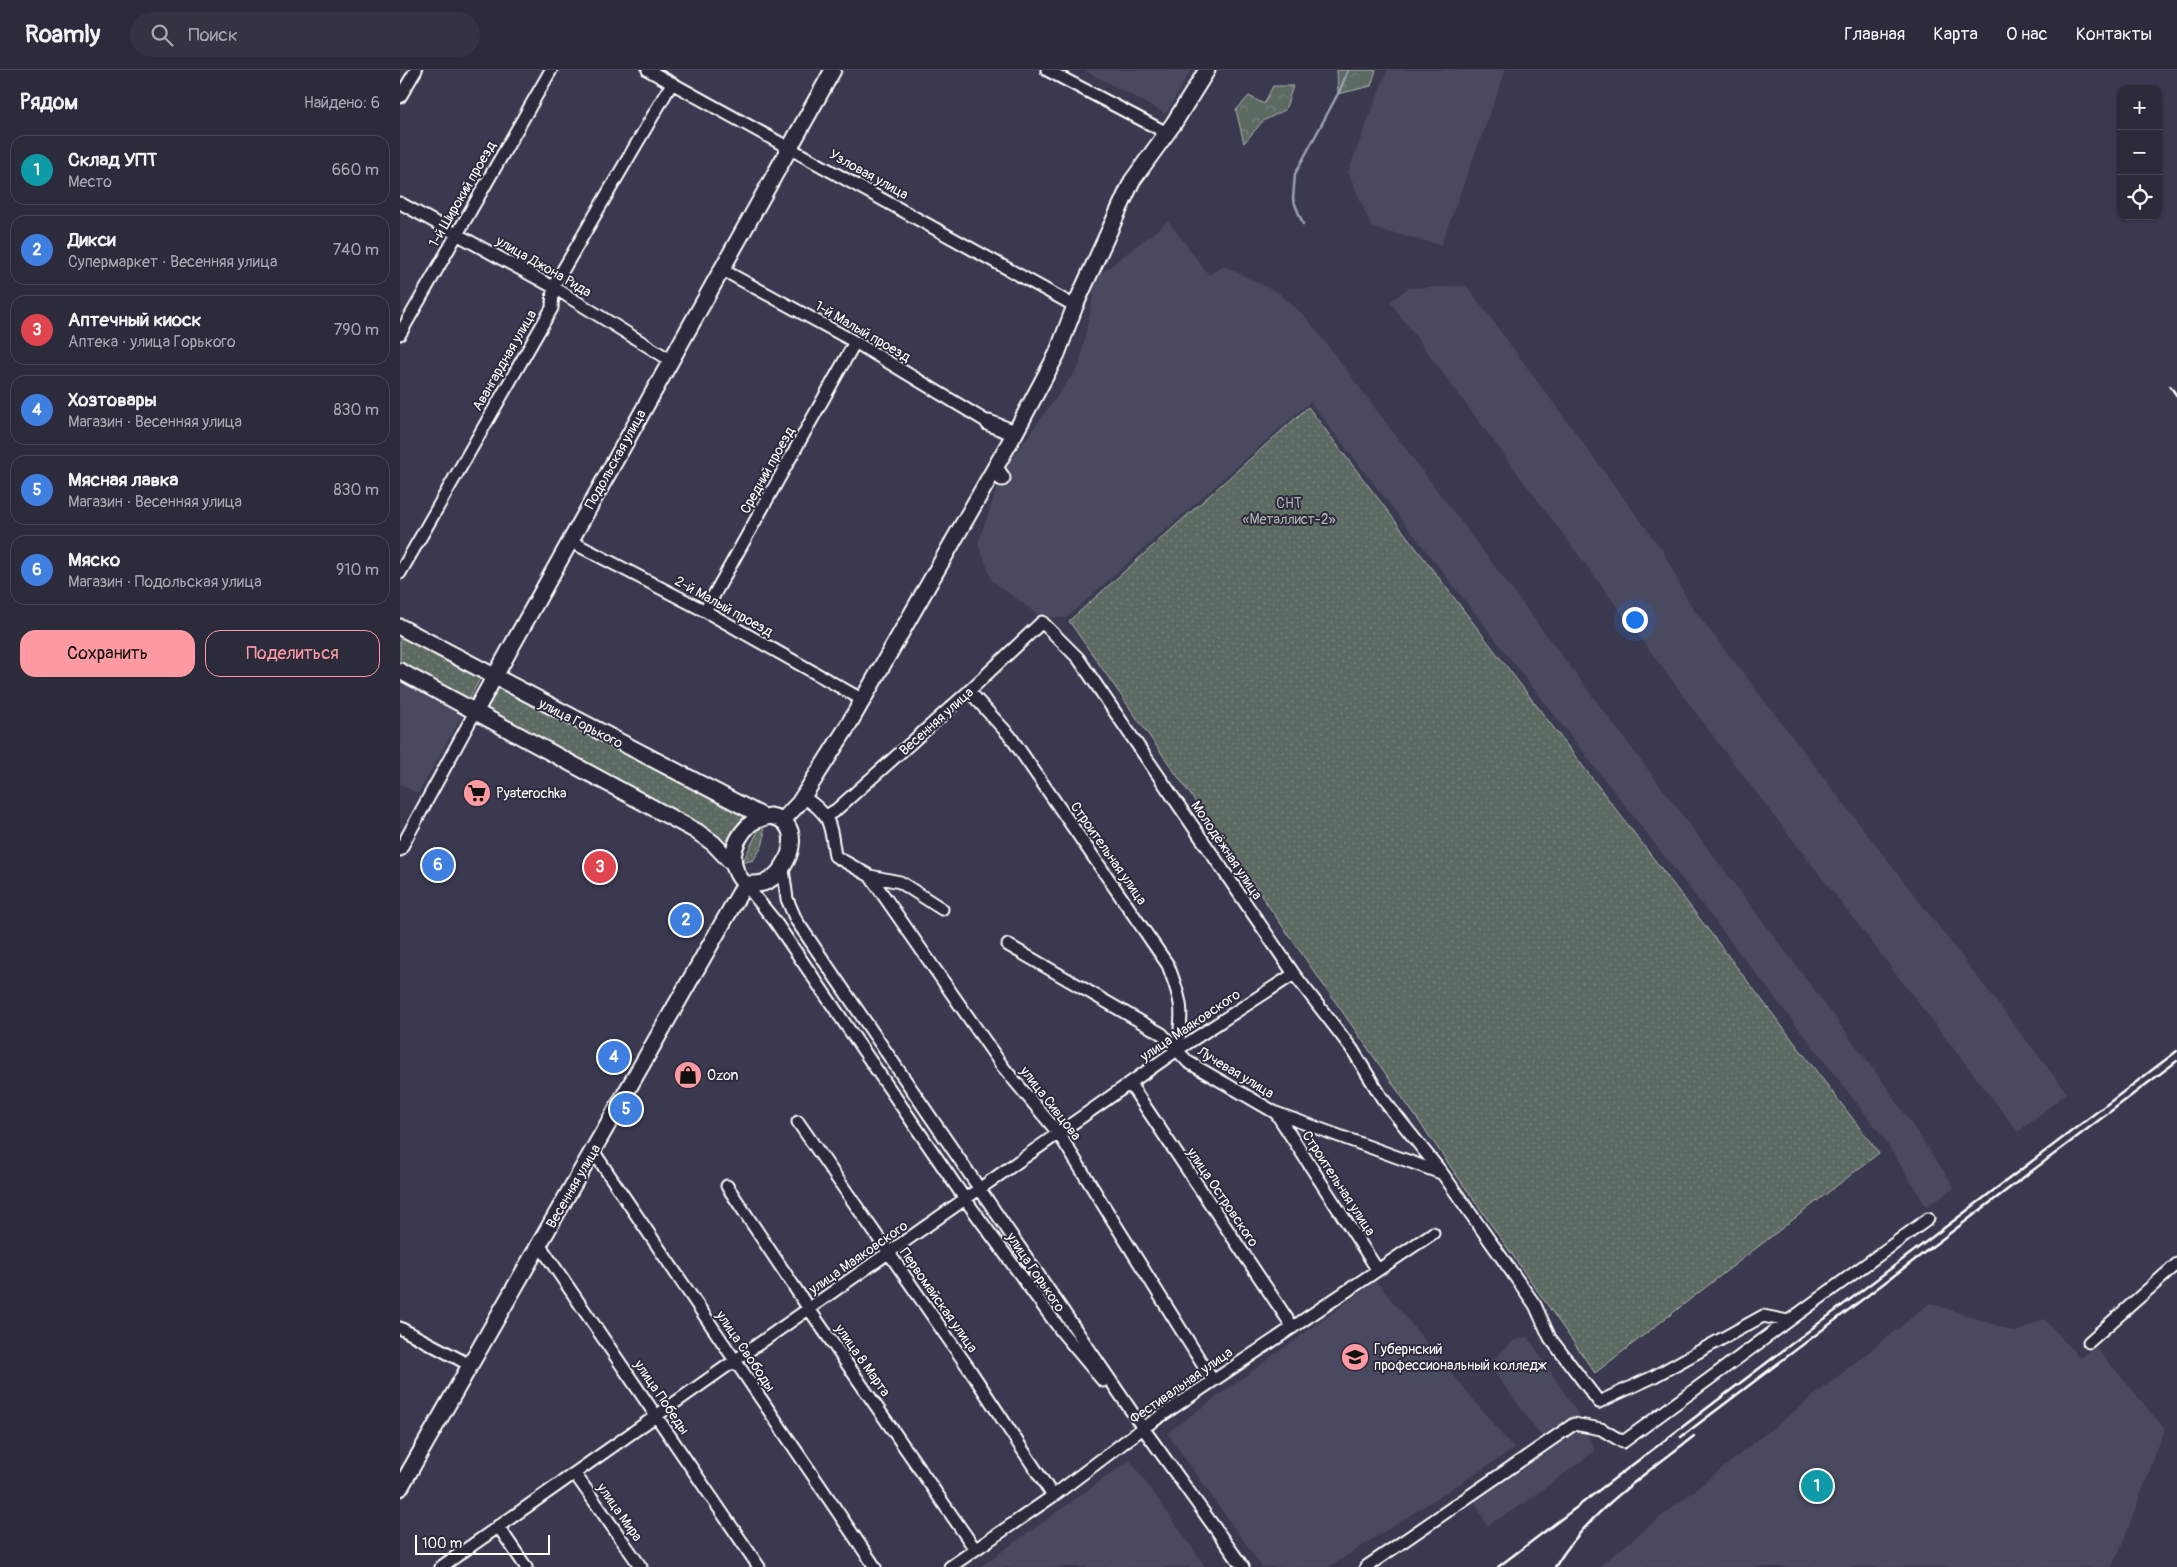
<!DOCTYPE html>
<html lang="ru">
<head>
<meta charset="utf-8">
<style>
	:root { --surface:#2c2b3b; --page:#343342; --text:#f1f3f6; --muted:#a6a7af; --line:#484755; --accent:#ff9aa2 }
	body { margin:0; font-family:Pangolin,sans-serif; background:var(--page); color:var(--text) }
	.controls { position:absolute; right:15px; top:15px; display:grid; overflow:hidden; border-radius:10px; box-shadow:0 1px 4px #0004 }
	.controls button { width:45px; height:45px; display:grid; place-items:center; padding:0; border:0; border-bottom:1px solid var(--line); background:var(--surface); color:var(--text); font:25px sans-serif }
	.scale { position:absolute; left:15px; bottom:12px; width:135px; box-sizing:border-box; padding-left:5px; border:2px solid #fff; border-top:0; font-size:14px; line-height:18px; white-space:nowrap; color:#fff; -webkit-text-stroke:4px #2f2a3d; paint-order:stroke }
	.you { position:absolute; left:1234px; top:549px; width:18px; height:18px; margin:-12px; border:4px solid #fff; border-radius:50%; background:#1a73e8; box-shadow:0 0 0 8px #1a73e833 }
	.badge { display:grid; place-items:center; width:32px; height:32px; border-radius:50%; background:var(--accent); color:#fff; font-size:16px; font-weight:700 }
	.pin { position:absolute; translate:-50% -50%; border:2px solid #fff; box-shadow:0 1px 5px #0006 }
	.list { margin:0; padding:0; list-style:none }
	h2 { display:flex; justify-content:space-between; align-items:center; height:65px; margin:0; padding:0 20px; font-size:21px }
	h2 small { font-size:16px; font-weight:400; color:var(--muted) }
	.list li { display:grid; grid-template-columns:32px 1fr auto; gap:15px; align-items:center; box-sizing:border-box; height:70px; margin:0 10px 10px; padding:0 10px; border:1px solid var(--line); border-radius:15px }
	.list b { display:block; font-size:19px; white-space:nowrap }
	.list p { margin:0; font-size:16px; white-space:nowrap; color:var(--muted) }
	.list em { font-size:16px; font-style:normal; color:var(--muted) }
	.actions { display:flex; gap:10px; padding:15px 20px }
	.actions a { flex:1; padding:11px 0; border:1px solid var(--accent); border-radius:15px; text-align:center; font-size:18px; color:var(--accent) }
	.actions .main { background:var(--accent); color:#111 }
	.icon { flex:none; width:28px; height:28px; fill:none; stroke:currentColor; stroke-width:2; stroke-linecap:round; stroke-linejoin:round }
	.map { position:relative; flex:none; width:1777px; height:1497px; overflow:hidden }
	header { display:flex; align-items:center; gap:30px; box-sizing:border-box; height:70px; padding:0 25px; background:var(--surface); border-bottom:1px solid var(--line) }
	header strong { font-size:24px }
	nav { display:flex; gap:28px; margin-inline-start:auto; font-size:18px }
	.search { width:350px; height:45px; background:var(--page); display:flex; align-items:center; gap:12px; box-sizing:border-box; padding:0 18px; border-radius:28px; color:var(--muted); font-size:19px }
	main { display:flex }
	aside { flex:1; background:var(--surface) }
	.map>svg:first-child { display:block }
	.built { fill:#48485e }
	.grass { fill:url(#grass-dots); stroke:#aeb5b0 }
	.forest { fill:url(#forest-crowns); stroke:#aeb5b0 }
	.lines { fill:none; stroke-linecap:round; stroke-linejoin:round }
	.stream { stroke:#98a3b1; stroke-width:2.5 }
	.street-casing { stroke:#fff; stroke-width:15 }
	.secondary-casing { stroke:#fff; stroke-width:19 }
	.street { stroke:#2f2a3d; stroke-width:11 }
	.secondary { stroke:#2f2a3d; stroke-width:15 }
	.rail { stroke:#fff; stroke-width:2.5 }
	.labels { text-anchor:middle; stroke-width:4; stroke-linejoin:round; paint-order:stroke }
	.street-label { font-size:14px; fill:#fff; stroke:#2f2a3d }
	.park-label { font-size:14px; fill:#aeb5b0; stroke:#2f2a3d }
	.poi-label { font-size:14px; fill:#fff; stroke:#2f2a3d; text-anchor:start }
</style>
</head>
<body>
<header>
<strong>Roamly</strong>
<div class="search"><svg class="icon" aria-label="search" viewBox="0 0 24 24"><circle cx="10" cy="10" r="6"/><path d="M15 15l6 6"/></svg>Поиск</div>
<nav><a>Главная</a><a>Карта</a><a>О нас</a><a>Контакты</a></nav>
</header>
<main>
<aside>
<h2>Рядом<small>Найдено: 6</small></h2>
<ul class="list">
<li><span class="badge" style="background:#0f9aa8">1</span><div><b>Склад УПТ</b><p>Место</p></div><em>660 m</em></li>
<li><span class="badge" style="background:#3f7fe0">2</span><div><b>Дикси</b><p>Супермаркет · Весенняя улица</p></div><em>740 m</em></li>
<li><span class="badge" style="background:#e0444e">3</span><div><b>Аптечный киоск</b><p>Аптека · улица Горького</p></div><em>790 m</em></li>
<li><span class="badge" style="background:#3f7fe0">4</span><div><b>Хозтовары</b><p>Магазин · Весенняя улица</p></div><em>830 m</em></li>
<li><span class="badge" style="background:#3f7fe0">5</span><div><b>Мясная лавка</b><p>Магазин · Весенняя улица</p></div><em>830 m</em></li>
<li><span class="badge" style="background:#3f7fe0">6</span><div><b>Мяско</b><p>Магазин · Подольская улица</p></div><em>910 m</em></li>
</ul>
<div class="actions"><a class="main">Сохранить</a><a>Поделиться</a></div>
</aside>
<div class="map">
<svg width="1777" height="1497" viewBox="0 0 1777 1497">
	<defs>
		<pattern id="grass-dots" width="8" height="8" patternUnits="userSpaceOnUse" patternTransform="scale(1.25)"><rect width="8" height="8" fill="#5c6b62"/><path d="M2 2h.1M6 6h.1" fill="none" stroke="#74817a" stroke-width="1.8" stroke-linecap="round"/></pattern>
		<pattern id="forest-crowns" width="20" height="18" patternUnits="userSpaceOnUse" patternTransform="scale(1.25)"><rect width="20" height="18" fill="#5c6b62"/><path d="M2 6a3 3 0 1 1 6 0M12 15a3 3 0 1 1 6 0" fill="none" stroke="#74817a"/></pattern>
	</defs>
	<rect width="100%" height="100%" fill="#3b394f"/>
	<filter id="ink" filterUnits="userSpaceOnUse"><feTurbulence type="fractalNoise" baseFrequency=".02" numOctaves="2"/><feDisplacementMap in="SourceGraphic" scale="10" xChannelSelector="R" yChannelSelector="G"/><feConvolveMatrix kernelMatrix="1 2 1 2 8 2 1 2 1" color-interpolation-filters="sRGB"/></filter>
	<g filter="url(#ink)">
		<path class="built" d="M 684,0 L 791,0 L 766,44 Z
			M 987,0 L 1106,0 L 1041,175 L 972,158 L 948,102 Z
			M 768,151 L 809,205 L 824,196 L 879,223 L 907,248 L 1422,930 L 1483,1012 L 1555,1118 L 1526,1136 L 1481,1064 L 910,332 L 666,548 L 641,547 L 592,511 L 578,473 L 604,399 L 679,296 L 697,207 Z
			M 1067,216 L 1263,481 L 1289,533 L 1667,1023 L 1618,1062 L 1331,690 L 990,232 L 1008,218 Z
			M 0,612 L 62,646 L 18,724 L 0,714 Z
			M 976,1211 L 1114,1379 L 929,1497 L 862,1497 L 767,1363 Z
			M 1530,1233 L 1616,1262 L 1644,1249 L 1680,1288 L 1696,1277 L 1765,1359 L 1719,1483 L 1711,1497 L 1198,1497 Z
			M 1128,1267 L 1181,1348 L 1195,1381 L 1125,1433 L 1087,1456 L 1069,1420 L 1119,1387 L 1142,1367 L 1088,1294 L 1114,1270 Z
			M 730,1390 L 806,1497 L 580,1497 Z"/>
		<path class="grass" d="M 908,337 L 1479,1083 L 1195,1303 L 669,551 Z
			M 0,566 L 80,609 L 69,629 L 0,592 Z
			M 94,615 L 358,750 L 338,791 L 313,765 L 83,637 Z
			M 362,753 C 367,769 363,777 353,790 L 342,793 Z"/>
		<path class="forest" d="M 937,0 L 976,0 L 971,16 L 938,24 Z
			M 873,16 L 893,16 L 885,40 L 863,51 L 844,73 L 836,40 L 849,26 L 864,34 Z"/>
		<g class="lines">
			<path class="stream" d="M 903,154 L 893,129 L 895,104 L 940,20 L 948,0"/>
			<defs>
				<path id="street" d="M 248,0 L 675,236
					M 647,0 L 767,63
					M 0,27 L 16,0
					M 0,133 L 153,217 L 270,290
					M 321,199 L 455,272 L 589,353
					M 0,264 L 151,0
					M 170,471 L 305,541 L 463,630
					M 0,503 L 152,238 L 153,217 L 272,13
					M 305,541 L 455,272
					M 569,621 L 610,666 L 768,895 C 782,932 784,940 777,980
					M 403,727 C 432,745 430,755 435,786 L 470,806 L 500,812 L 542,839
					M 426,746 L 436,740 L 569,621 L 642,552 L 678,588 L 894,904 L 952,979 L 982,1028 L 1042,1103 L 1135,1235 L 1150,1268 L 1199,1332 L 1253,1307 L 1363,1246 L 1388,1251
					M 0,780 L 75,642
					M 383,799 L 387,829 L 396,850 L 743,1358 L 843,1497
					M 470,806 L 603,997 L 659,1064 L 813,1311
					M 345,814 L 374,850 L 565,1129 L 662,1262 L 703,1311
					M 608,875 L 762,964 L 788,992 L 876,1043 L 1041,1103
					M 730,1014 L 892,1256
					M 876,1043 L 977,1199
					M 398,1052 L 570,1300 L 653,1426
					M 193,1081 L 475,1497
					M 327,1116 L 409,1239 L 575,1479
					M 139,1174 L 359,1497
					M 0,1258 L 70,1295
					M 1689,1272 L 1777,1194
					M 175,1404 L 241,1497
					M 98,1456 L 126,1497
					M 41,1497 L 777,980 L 894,904
					M 550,1497 L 653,1426 L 743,1358 L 1033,1163
					M 966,1497 L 1174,1354 L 1201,1359 L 1223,1372 L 1528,1149"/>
				<path id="secondary" d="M 589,353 L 615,363 L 595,398 L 602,408
					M 615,363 L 657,284 L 675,236 L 732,111 L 774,53 L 807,0
					M 0,557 L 364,747
					M 0,601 L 296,761 L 313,773 L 332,793
					M 75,642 L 433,0
					M 370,746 C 405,751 392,798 368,811 C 361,815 353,814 345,814 C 327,796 331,773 349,755 C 354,750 363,748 370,746 Z
					M 384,749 L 399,733 L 446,659 L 595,398
					M 0,1418 L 345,814"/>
			</defs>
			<use href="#street" class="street-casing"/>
			<use href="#secondary" class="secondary-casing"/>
			<use href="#street" class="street"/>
			<use href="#secondary" class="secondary"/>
			<path class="rail" d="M 1770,316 L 1777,326
				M 1281,1367 L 1777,991
				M 1098,1497 L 1777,981
				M 1155,1497 C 1188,1442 1244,1405 1294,1366"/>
		</g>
	</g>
	<defs>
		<symbol id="supermarket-disc" viewBox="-11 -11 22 22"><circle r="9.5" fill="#ff9aa2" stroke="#2f2a3d"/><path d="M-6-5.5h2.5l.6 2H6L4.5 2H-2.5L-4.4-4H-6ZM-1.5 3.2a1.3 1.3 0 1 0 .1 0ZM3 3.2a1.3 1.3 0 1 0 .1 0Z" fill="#111"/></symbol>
		<symbol id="shop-disc" viewBox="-11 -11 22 22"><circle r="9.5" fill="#ff9aa2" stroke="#2f2a3d"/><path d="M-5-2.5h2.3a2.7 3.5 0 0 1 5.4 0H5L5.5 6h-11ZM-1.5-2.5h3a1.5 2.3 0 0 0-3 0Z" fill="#111"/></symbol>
		<symbol id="university-disc" viewBox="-11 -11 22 22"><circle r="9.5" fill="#ff9aa2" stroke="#2f2a3d"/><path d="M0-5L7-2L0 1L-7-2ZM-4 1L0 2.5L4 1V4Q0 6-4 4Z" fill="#111"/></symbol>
	</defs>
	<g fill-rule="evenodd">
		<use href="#supermarket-disc" x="61" y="707" width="32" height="32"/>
		<use href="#shop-disc" x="272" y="989" width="32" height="32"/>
		<use href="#university-disc" x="939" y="1271" width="32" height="32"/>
	</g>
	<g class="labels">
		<g class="street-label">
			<text transform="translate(469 104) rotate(29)" y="5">Узловая улица</text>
			<text transform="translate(62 124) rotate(-60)" y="5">1-й Широкий проезд</text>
			<text transform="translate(144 196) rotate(30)" y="5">улица Джона Рида</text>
			<text transform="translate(463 261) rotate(30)" y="5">1-й Малый проезд</text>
			<text transform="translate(104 290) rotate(-60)" y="5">Авангардная улица</text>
			<text transform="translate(215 389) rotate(-61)" y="5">Подольская улица</text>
			<text transform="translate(367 400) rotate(-61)" y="5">Средний проезд</text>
			<text transform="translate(324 536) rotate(29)" y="5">2-й Малый проезд</text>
			<text transform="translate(536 651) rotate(-42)" y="5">Весенняя улица</text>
			<text transform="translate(181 653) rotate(27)" y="5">улица Горького</text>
			<text transform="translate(827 780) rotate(56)" y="5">Молодёжная улица</text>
			<text transform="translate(709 783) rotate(55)" y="5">Строительная улица</text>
			<text transform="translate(790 955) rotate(-34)" y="5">улица Маяковского</text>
			<text transform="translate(836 1002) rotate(31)" y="5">Лучевая улица</text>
			<text transform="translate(651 1033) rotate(52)" y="5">улица Сивцова</text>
			<text transform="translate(939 1113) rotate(57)" y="5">Строительная улица</text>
			<text transform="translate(173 1116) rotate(-60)" y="5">Весенняя улица</text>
			<text transform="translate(823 1127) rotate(56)" y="5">улица Островского</text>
			<text transform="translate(458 1187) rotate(-35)" y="5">улица Маяковского</text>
			<text transform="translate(636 1202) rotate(56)" y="5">улица Горького</text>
			<text transform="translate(539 1230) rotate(55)" y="5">Первомайская улица</text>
			<text transform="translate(346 1281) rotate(56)" y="5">улица Свободы</text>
			<text transform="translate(463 1290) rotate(55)" y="5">улица 8 Марта</text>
			<text transform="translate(781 1315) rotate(-35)" y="5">Фестивальная улица</text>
			<text transform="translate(262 1327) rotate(56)" y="5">улица Победы</text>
			<text transform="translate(220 1442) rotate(55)" y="5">улица Мира</text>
		</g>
		<g class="park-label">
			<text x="889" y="438">СНТ<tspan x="889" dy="16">«Металлист-2»</tspan></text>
		</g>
		<g class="poi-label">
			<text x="96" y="728">Pyaterochka</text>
			<text x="307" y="1010">Ozon</text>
			<text x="974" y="1284">Губернский<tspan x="974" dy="16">профессиональный колледж</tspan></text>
		</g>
	</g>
</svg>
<div class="controls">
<button>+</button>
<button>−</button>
<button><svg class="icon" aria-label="locate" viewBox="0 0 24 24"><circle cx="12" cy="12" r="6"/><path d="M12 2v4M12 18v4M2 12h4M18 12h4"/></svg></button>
</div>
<div class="scale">100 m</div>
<div class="you"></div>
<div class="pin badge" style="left:1417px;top:1416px;background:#0f9aa8">1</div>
<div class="pin badge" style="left:286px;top:850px;background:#3f7fe0">2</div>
<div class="pin badge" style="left:200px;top:797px;background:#e0444e">3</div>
<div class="pin badge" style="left:214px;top:987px;background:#3f7fe0">4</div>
<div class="pin badge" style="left:226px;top:1039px;background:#3f7fe0">5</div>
<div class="pin badge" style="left:38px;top:795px;background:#3f7fe0">6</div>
</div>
</main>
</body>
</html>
